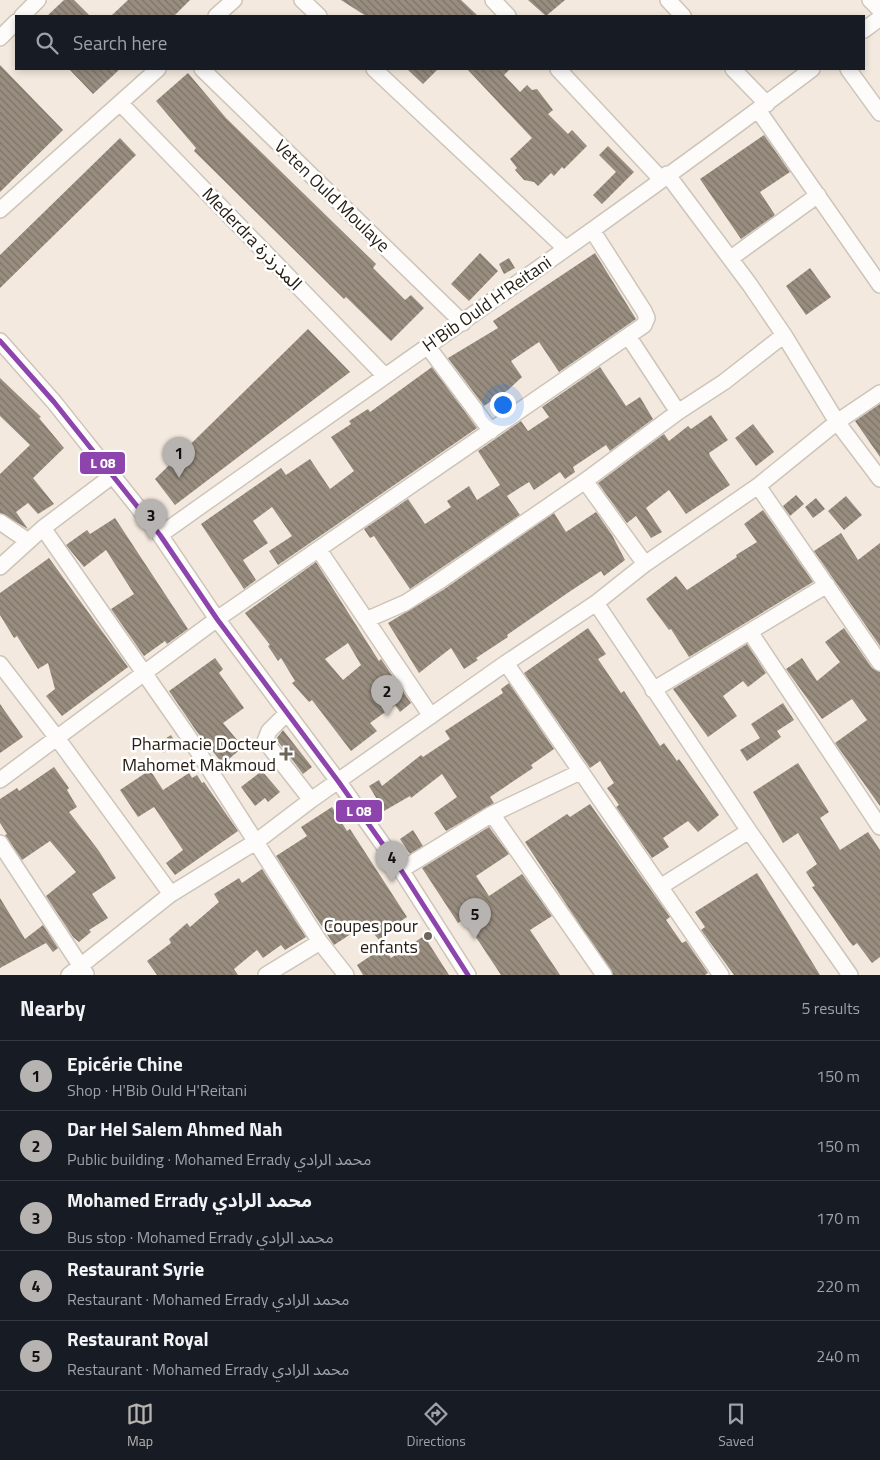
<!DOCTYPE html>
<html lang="en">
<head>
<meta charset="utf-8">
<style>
	:root { --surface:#171b24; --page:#242831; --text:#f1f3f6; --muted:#9ea1a6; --line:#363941; --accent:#b6b3b0 }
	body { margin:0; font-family:"Titillium Web","Noto Sans Arabic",sans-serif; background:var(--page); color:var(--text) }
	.you { position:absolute; left:502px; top:404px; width:18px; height:18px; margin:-12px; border:4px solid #fff; border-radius:50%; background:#1a73e8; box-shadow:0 0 0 8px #1a73e833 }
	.badge { display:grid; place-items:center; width:32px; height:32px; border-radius:50%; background:var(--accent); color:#111; font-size:16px; font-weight:700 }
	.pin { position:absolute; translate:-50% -41px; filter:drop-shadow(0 1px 2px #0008) }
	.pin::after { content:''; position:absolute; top:26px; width:18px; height:15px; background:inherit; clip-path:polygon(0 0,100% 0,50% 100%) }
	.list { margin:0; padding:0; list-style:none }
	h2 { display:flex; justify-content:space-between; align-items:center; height:65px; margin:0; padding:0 20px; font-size:21px }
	h2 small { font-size:16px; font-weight:400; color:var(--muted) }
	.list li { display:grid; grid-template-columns:32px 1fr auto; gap:15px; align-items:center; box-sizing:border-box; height:70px; padding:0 20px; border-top:1px solid var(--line) }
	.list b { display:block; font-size:19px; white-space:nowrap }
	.list p { margin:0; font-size:16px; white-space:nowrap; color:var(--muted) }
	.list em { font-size:16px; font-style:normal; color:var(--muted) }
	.icon { flex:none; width:28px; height:28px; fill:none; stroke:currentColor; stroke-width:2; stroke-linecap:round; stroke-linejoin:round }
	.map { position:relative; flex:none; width:880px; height:975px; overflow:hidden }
	.search { position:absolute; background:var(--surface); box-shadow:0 2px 8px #0003; left:15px; right:15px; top:15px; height:55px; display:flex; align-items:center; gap:12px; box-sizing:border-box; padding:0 18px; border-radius:0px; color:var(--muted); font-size:19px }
	.sheet { height:415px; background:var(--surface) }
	nav { display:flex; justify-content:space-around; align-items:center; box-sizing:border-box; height:70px; border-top:1px solid var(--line); background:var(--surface); font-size:14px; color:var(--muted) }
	nav a { display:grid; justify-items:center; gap:2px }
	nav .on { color:var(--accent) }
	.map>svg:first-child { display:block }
	.building { fill:url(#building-back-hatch); fill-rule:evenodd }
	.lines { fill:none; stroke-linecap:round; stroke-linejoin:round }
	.minor-casing { stroke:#cdc4ba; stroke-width:18 }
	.minor { stroke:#fdfcfa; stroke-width:15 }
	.bus-1-casing { stroke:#fff; stroke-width:9 }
	.bus-1 { stroke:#8e44ad; stroke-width:5 }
	.poi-dot { fill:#6d645a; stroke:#fff; stroke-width:2 }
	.labels { text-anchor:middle; stroke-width:5; stroke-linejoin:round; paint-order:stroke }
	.street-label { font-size:18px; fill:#251d13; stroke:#fff }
	.poi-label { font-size:18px; fill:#251d13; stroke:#fff; text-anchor:end }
	.line-badge { stroke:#fff; stroke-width:2 }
	.badge-label { font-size:14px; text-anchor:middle; font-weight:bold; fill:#fff }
</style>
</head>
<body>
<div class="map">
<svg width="880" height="975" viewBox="0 0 880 975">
	<defs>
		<pattern id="building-back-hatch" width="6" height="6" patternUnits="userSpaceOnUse" patternTransform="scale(1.25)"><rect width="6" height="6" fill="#988d7f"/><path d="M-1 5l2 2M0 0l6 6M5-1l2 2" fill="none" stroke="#7c7367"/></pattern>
	</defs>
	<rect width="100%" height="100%" fill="#f3e9de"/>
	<path class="building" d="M 64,0 L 74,0 L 90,16 L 47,16 Z
		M 128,0 L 190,0 L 174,16 L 111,16 Z
		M 341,0 L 461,0 L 478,16 L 366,16 Z
		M 528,0 L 565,0 L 546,16 Z
		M 0,65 L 63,130 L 0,192 Z
		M 69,69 L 120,69 L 93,94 Z
		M 407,69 L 438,69 L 423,84 Z
		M 467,69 L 510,69 L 504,75 L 520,92 L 527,85 L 532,90 L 537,89 L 553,110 L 548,114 L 568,134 L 572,130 L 587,146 L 564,169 L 562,167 L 554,176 L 551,173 L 538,186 L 534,182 L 524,180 L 515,170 L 517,168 L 510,159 L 532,138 Z
		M 188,73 L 226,118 L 376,264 L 373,268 L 405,300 L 411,295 L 424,308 L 391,341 L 346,297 L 344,299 L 194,151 L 196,148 L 156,101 Z
		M 764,135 L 790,172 L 760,192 L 775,215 L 741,239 L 700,179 Z
		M 120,138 L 136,155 L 0,288 L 0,255 Z
		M 608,146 L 634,172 L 602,204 L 593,195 L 616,172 L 599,155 Z
		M 480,253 L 498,271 L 469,301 L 451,284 Z
		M 595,253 L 636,319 L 559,372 L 539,342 L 511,361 L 522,377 L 508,390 L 484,406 L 448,358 L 498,328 L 493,321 Z
		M 509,258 L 515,268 L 504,274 L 499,264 Z
		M 810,268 L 831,297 L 806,315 L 786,286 Z
		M 308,329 L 350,372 L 175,505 L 155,479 Z
		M 432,367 L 477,428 L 278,565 L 269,551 L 292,536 L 272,507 L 253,521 L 268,543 L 243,560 L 256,580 L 244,589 L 201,524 L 281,468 L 286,475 L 310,459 L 330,489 L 354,471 L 331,437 L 351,424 L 349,421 L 368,409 L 370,412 Z
		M 600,367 L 626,406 L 640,397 L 653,419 L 610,451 L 606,445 L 573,467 L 575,472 L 565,479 L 560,472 L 534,490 L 529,482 L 507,496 L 520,515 L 410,589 L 374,536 L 370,538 L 364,529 L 408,499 L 425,524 L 451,507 L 447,501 L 469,486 L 477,500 L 500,485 L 478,451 L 521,421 L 528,431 L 549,417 L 542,407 Z
		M 0,378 L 41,417 L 39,418 L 64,448 L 33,478 L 54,504 L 38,514 L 28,503 L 16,512 L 28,529 L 0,513 L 0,474 L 30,445 L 0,416 Z
		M 880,404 L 880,457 L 855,421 Z
		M 711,415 L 728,440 L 709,453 L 710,456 L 730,485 L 686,514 L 669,490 L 646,508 L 662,532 L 651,538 L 636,516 L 627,523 L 598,483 L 664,434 L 669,441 L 688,426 L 691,429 Z
		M 753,424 L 774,452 L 756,466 L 735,438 Z
		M 796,495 L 804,504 L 790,516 L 783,506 Z
		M 846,496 L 862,515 L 844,530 L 828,511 Z
		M 816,498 L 825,509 L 813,518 L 805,507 Z
		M 763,510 L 813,582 L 689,657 L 671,629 L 669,630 L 646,599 L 676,576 L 687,590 L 737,557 L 736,555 L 757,542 L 744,524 Z
		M 596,512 L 612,535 L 625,560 L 604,576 L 601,571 L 569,592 L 507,635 L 508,637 L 476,658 L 478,660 L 464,669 L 451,648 L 419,673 L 388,623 L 443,590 L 554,513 L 566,532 Z
		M 115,518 L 188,629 L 167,644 L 165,641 L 144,656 L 111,609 L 134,594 L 106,550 L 84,567 L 66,545 L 87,530 L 90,534 Z
		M 841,533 L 858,560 L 880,543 L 880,646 L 814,551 Z
		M 49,558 L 128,667 L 62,716 L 46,696 L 55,689 L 48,663 L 38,669 L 17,636 L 14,638 L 0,615 L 0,593 Z
		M 316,562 L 379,661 L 381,659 L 411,703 L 400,712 L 395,705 L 370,723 L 377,731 L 351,751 L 312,700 L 309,702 L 292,683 L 295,681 L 281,658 L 278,661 L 268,646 L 270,645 L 245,613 ZM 348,643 L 361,665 L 343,680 L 325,659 Z
		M 588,628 L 606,654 L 598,659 L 621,693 L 624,691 L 660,746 L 664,743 L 677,761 L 679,759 L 719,815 L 698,832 L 688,821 L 663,838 L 669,847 L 652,858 L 616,807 L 619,805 L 607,788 L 614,783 L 600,761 L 590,768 L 524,673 Z
		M 844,628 L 872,668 L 880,672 L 880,806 L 835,743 L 867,720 L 852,699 L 822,719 L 786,669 L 802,658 L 817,681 L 840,662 L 825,642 Z
		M 747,644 L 766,673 L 748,687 L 743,681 L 723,696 L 737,716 L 708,737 L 673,689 Z
		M 215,658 L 223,669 L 219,673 L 244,708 L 223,723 L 243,747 L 223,764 L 197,732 L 169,691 Z
		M 509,683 L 554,749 L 531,765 L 533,768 L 490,797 L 494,803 L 446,831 L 434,813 L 457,797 L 442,774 L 411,798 L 410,796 L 384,811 L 369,786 L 379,780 L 382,786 L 421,755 L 423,757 L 450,739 L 445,731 L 503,693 L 501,689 Z
		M 783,703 L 794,720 L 777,731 L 781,737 L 747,761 L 740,750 L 760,738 L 751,724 Z
		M 0,704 L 23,737 L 0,753 Z
		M 283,730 L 312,767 L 303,774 L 276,739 Z
		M 171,735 L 177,745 L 163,753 L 157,744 Z
		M 798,763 L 829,812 L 820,818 L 840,850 L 868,832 L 880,850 L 880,957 L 872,963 L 857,943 L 853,946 L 849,941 L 812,887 L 815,886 L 806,872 L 817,864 L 798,833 L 783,843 L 753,792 Z
		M 54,767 L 69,788 L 67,790 L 77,807 L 69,812 L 99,851 L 116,878 L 92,894 L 108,918 L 89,930 L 91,932 L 79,942 L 73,937 L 46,896 L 76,872 L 50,841 L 22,860 L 5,835 L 7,834 L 0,823 L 0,799 L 17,788 L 19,791 Z
		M 150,770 L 163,790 L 189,773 L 192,778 L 197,775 L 202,783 L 204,782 L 238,831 L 175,875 L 166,863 L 183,850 L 154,807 L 138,817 L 120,790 Z
		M 262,771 L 280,792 L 268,802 L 265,798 L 255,806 L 241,787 Z
		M 590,804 L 670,917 L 666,920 L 682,943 L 686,941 L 708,973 L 705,975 L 613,975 L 525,842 L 567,814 L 570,817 Z
		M 332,807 L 347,831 L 350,829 L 407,917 L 387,930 L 389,932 L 379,940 L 366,924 L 334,945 L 276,856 L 307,836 L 301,827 Z
		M 489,827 L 509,854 L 476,876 L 489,896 L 522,874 L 552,916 L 530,930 L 560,975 L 501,975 L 464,919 L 458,923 L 422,868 Z
		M 413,830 L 423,846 L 410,854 L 400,839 Z
		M 262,869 L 306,937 L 285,950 L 281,945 L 263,958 L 257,950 L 234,969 L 238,975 L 157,975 L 147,961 L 171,943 L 169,939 L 187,923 L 190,927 L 219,902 L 214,894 L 239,878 L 242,883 Z
		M 757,873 L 820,975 L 734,975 L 701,930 L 705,927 L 695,912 Z
		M 0,898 L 25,939 L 43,925 L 58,948 L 53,952 L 46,943 L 0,968 Z
		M 424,936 L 449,975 L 363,975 L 357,965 L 384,947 L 391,958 Z"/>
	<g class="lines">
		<defs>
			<path id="minor" d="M 302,0 L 319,16
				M 493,0 L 508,16
				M 668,0 L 683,16
				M 870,0 L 880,10
				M 22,16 L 38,0
				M 216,16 L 234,0
				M 864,30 L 880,18
				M 0,38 L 16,22
				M 202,69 L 463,323
				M 374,69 L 565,248
				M 558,69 L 661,179
				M 733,69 L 767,104
				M 848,69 L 880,113
				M 120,103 L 384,375
				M 758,110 L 880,285
				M 667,174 L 750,285 L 784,335 L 837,422 L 880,479
				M 0,210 L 158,69
				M 731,258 L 818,195
				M 628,336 L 678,412
				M 0,341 L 54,402 L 160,535 L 217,619 L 338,781 L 401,870 L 468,975
				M 428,347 L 491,431
				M 585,481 L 645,564
				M 758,486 L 880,663
				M 0,522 L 28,541
				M 43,528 L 188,736 L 320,942 L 346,975
				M 160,535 C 377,380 599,230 812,69
				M 319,550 L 431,716
				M 0,567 L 43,528 L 112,476
				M 596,603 L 749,831 L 850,975
				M 366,620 L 405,603 L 438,582 L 585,481 L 678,412 L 724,382 L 784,335
				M 750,632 L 880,827
				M 506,663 L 721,975
				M 0,664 L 57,738 L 171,894
				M 653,690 L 827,585
				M 287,713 L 269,731 L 265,741 L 311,800
				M 0,780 L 217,619 L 644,325 L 647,318 L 644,311 L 592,230
				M 492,814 L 604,975
				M 0,843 L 86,974
				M 401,870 L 492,814 L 580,772
				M 660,887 L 749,831
				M 69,975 L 171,894 L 257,841 L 311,800 L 506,663 L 596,603 L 645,564 L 758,486 L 837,422 L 880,393
				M 266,975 L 320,942"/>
		</defs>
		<use href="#minor" class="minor-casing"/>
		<use href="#minor" class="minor"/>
		<defs>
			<path id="bus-1" d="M 0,341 L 54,402 L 160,535 L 217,619 L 338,781 L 401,870 L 468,975"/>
		</defs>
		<use href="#bus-1" class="bus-1-casing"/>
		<use href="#bus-1" class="bus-1"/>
	</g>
	<g class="poi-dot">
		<path d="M283.5 746.5h5v5h5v5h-5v5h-5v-5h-5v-5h5z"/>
		<circle cx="428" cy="936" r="5"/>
	</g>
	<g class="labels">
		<g class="street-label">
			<text transform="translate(332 196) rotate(44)" y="6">Veten Ould Moulaye</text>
			<text transform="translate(252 239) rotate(46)" y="6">Mederdra المذرذرة</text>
			<text transform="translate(487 304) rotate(-35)" y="6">H'Bib Ould H'Reitani</text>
		</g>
		<g class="poi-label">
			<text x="276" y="750">Pharmacie Docteur<tspan x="276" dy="21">Mahomet Makmoud</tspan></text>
			<text x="418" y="932">Coupes pour<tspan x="418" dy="21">enfants</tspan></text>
		</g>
	</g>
	<g class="line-badge">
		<rect x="79" y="451" width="47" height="24" rx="5" fill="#8e44ad"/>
		<rect x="335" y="799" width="48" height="24" rx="5" fill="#8e44ad"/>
	</g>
	<g class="badge-label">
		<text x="103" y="468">L 08</text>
		<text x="359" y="816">L 08</text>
	</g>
</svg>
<div class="you"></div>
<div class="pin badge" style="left:179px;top:478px">1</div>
<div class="pin badge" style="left:387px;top:716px">2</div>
<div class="pin badge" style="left:151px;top:540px">3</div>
<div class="pin badge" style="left:392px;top:882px">4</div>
<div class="pin badge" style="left:475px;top:939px">5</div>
<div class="search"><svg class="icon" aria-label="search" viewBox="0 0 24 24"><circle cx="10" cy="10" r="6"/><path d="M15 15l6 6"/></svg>Search here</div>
</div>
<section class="sheet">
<h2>Nearby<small>5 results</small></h2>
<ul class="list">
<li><span class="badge">1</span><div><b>Epicérie Chine</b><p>Shop · H'Bib Ould H'Reitani</p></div><em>150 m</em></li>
<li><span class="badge">2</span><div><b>Dar Hel Salem Ahmed Nah</b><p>Public building · Mohamed Errady محمد الرادي</p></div><em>150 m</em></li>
<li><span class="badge">3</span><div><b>Mohamed Errady محمد الرادي</b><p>Bus stop · Mohamed Errady محمد الرادي</p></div><em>170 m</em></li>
<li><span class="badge">4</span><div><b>Restaurant Syrie</b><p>Restaurant · Mohamed Errady محمد الرادي</p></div><em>220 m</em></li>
<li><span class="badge">5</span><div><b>Restaurant Royal</b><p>Restaurant · Mohamed Errady محمد الرادي</p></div><em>240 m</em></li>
</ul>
</section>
<nav>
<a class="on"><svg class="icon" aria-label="map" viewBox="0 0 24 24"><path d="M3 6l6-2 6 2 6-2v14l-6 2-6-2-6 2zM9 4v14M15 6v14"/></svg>Map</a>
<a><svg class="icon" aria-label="directions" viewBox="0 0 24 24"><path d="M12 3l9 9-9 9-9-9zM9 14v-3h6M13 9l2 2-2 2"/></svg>Directions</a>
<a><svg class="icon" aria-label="saved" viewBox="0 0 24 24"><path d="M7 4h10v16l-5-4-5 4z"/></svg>Saved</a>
</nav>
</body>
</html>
